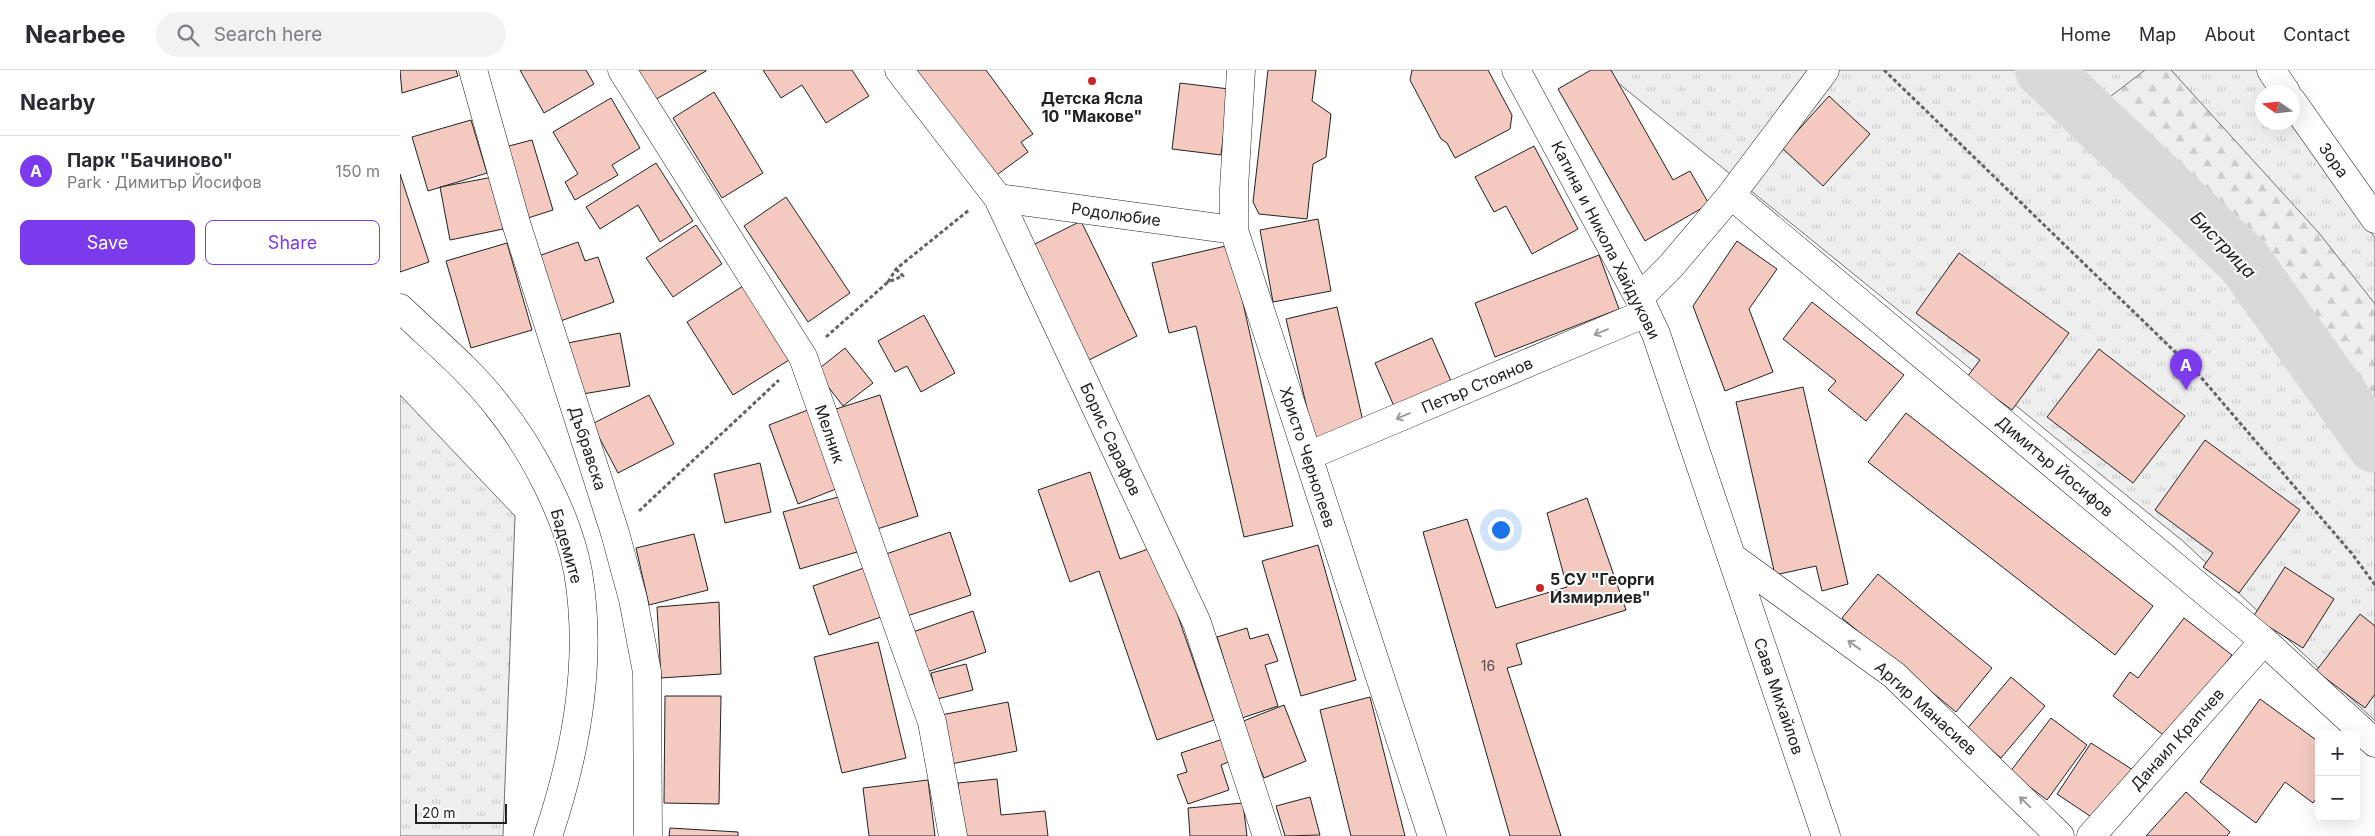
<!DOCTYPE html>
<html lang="en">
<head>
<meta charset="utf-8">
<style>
	:root { --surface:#fff; --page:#f2f2f3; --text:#2b2b33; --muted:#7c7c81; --line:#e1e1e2; --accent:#7c3aed }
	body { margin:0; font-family:Inter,sans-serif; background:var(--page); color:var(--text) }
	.controls { position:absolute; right:15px; bottom:15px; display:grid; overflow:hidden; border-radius:8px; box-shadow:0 5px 20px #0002 }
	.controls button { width:45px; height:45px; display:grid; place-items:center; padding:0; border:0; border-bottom:1px solid var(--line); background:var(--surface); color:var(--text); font:25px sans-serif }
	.compass { position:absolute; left:1855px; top:15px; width:45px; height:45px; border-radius:50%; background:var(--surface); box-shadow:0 5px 20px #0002; rotate:284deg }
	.scale { position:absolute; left:15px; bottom:12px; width:92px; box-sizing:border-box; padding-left:5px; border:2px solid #222; border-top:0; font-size:14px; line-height:18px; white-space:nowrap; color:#222; -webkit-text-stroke:4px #fff; paint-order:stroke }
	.you { position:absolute; left:1100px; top:459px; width:18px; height:18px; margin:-12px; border:4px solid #fff; border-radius:50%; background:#1a73e8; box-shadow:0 0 0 8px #1a73e833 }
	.badge { display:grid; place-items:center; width:32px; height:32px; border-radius:50%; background:var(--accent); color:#fff; font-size:16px; font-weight:700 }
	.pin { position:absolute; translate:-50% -41px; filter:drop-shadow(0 1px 2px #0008) }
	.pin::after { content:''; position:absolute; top:26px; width:18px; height:15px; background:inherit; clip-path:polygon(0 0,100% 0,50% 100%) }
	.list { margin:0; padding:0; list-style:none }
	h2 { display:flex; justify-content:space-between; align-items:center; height:65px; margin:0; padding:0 20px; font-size:21px }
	h2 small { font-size:16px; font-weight:400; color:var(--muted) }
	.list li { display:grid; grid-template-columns:32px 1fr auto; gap:15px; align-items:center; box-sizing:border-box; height:70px; padding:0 20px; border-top:1px solid var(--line) }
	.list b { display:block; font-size:19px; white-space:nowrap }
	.list p { margin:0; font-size:16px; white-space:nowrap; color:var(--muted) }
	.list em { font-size:16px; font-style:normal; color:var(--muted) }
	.actions { display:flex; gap:10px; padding:15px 20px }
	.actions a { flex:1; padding:11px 0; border:1px solid var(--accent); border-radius:8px; text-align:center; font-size:18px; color:var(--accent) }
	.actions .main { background:var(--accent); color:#fff }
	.icon { flex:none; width:28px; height:28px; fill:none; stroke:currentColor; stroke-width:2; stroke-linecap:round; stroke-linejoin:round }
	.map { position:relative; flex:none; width:1975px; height:766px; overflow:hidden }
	header { display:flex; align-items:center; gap:30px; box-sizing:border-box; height:70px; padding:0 25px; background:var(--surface); border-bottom:1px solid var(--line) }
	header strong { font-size:24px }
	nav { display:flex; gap:28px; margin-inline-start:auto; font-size:18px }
	.search { width:350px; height:45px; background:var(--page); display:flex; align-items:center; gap:12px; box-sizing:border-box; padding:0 18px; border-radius:28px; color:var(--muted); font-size:19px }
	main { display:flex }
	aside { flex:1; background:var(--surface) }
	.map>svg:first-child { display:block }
	.grass { fill:url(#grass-tufts); stroke:#6f6f6f }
	.forest { fill:url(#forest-firs); stroke:#6f6f6f }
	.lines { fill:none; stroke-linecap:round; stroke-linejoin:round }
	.river { stroke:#d9d9d9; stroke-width:56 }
	.building { fill:#f3c9c0; stroke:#222 }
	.street-casing { stroke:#222; stroke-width:29 }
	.path { stroke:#646464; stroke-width:3; stroke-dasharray:4 2.5; stroke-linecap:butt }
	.street { stroke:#fff; stroke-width:28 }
	.oneway { stroke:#9c9c9c }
	.poi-dot { fill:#c62828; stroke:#fff; stroke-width:2 }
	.labels { text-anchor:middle; stroke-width:4; stroke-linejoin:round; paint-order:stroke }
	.number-label { font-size:14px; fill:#564c4a }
	.poi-label { font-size:16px; font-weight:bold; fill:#222; stroke:#fff }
	.street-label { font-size:16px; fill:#222; stroke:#fff }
	.water-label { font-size:18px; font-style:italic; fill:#222; stroke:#fff }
</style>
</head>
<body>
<header>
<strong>Nearbee</strong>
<div class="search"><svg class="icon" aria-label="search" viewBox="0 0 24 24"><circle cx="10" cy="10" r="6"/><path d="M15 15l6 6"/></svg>Search here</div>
<nav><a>Home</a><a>Map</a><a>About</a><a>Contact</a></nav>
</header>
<main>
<aside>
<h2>Nearby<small></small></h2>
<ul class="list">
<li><span class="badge">A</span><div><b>Парк &quot;Бачиново&quot;</b><p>Park · Димитър Йосифов</p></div><em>150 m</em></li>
</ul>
<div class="actions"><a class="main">Save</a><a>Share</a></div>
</aside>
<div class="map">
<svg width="1975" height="766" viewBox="0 0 1975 766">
	<defs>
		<pattern id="grass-tufts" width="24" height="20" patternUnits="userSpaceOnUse" patternTransform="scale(1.25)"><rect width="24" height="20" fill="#eee"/><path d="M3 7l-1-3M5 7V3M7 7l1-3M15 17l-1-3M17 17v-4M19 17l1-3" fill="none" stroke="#ccc"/></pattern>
		<pattern id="forest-firs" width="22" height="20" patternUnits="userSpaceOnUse" patternTransform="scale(1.25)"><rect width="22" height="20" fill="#eee"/><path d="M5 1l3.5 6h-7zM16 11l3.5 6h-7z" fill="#ccc"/></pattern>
	</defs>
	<rect width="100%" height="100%" fill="#fff"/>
	<path class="grass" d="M 1202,0 L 1862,0 L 1877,22 L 1862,22 L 1862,52 L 1892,52 L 1893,46 L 1975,168 L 1975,651 L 1784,472 Z
		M 0,325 L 115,446 L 103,766 L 0,766 Z"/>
	<path class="forest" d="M 1745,0 L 1771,0 L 1919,163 L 1975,234 L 1975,348 L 1890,238 L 1702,33 Z"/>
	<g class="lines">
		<path class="river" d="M 1643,0 L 1844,191 L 1975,375"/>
	</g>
	<path class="building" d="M 0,0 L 56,0 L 58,6 L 2,23 Z
		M 120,0 L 186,0 L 194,14 L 144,43 Z
		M 233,0 L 306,0 L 306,1 L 251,32 Z
		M 363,0 L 452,0 L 469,26 L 426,53 L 402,15 L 381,28 Z
		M 516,0 L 586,0 L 633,64 L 621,72 L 628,82 L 594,107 Z
		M 868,0 L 916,0 L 912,31 L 931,44 L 926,87 L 913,94 L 907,149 L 859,144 L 853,132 Z
		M 1012,0 L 1088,0 L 1112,45 L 1110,59 L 1055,88 L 1047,73 L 1041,69 L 1010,10 Z
		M 1191,0 L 1211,0 L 1273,110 L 1290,101 L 1309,134 L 1245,171 L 1158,19 Z
		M 780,13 L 829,19 L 821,85 L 772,79 Z
		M 314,22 L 363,103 L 322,128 L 273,48 Z
		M 1429,26 L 1470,64 L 1423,116 L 1382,78 Z
		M 211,28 L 240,78 L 212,95 L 218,105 L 175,130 L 165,112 L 178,104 L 153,62 Z
		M 71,50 L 87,103 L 28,121 L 12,67 Z
		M 132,70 L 153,140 L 125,149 L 105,77 Z
		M 1134,76 L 1178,159 L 1132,184 L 1106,136 L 1094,142 L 1075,107 Z
		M 256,93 L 293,151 L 260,172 L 238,135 L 200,159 L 186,137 Z
		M 0,104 L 29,192 L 0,202 Z
		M 93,107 L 103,159 L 50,170 L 40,117 Z
		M 386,127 L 450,223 L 408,252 L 344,156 Z
		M 918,149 L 931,221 L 873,232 L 860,160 Z
		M 681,151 L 737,266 L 685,292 L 629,177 Z
		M 296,155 L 322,194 L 273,227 L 246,188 Z
		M 1337,171 L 1377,199 L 1349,239 L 1373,302 L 1325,321 L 1293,236 Z
		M 178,172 L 185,191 L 198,187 L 214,232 L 152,254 L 130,189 Z
		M 107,173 L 132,260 L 71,278 L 46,191 Z
		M 830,175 L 893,456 L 844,467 L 796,256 L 769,263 L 752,193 Z
		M 1559,183 L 1669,263 L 1612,340 L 1567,307 L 1580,290 L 1516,243 Z
		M 1199,185 L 1219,239 L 1095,287 L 1075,233 Z
		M 343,216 L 389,290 L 333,325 L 287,252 Z
		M 1412,232 L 1504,305 L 1466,351 L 1428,320 L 1436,311 L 1383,269 Z
		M 937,237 L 964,356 L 914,368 L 886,249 Z
		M 524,245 L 555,303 L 521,322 L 507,296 L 495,302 L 478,271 Z
		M 220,263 L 230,316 L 171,326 L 162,274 Z
		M 1032,268 L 1054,318 L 997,343 L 975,293 Z
		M 445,278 L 473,313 L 443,336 L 416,301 Z
		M 1699,279 L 1785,346 L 1733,413 L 1647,347 Z
		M 1403,317 L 1448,514 L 1422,521 L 1416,496 L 1375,505 L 1336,332 Z
		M 249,325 L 274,374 L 218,403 L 192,354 Z
		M 480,325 L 518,446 L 474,460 L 436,339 Z
		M 413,338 L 441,417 L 398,434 L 369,355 Z
		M 1506,343 L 1753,536 L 1715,585 L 1468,392 Z
		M 1805,370 L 1900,440 L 1839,523 L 1803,497 L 1813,483 L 1755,440 Z
		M 360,393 L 371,442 L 325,453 L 314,404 Z
		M 690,402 L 720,489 L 754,477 L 814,650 L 757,670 L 699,501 L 670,512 L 638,420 Z
		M 442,426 L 457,482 L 400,499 L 383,442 Z
		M 1187,428 L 1226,540 L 1116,574 L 1122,594 L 1107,598 L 1161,766 L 1110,766 L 1023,462 L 1067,449 L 1096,538 L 1167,517 L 1147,443 Z
		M 550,462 L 571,525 L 507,546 L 486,484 Z
		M 294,464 L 308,520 L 249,535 L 236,478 Z
		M 918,475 L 956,610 L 901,626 L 862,491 Z
		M 1885,497 L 1934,529 L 1903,578 L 1853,547 Z
		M 464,498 L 481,547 L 429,565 L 413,516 Z
		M 1478,504 L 1592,598 L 1556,642 L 1442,548 Z
		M 319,532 L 321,604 L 261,608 L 257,537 Z
		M 573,541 L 586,582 L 527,602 L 513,562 Z
		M 1960,544 L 1975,556 L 1975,624 L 1965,638 L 1916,601 Z
		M 1784,548 L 1832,585 L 1767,668 L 1713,626 L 1730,602 L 1738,608 Z
		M 847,558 L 850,569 L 868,564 L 878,591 L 865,595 L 878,636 L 842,648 L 817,567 Z
		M 478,572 L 506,688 L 442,703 L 414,587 Z
		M 566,594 L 573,620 L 537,629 L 531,603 Z
		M 1611,607 L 1645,636 L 1601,688 L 1567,659 Z
		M 265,626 L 321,626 L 319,734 L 264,733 Z
		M 970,627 L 1005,766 L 951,766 L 920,640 Z
		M 1860,629 L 1919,672 L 1919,725 L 1913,733 L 1885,712 L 1856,753 L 1800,712 Z
		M 608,632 L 617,681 L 551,694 L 541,645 Z
		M 884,635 L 906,691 L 864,708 L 841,652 Z
		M 1651,648 L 1687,675 L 1647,730 L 1610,702 Z
		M 823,669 L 831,691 L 821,695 L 829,720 L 788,734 L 777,705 L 787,702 L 781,683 Z
		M 1691,673 L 1733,700 L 1699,752 L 1657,724 Z
		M 597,709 L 601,745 L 645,741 L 648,766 L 563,766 L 558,713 Z
		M 528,710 L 535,766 L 469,766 L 463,718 Z
		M 1786,722 L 1830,762 L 1827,766 L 1746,766 Z
		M 910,727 L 920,765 L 885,766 L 876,736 Z
		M 843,733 L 847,766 L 790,766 L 788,738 Z
		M 270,758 L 338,762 L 338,766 L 269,766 Z"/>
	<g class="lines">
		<defs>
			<path id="street" d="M 73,0 L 116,153 L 215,463 L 233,529 L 247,602 L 248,766
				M 222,0 L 403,287 L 532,652 L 553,766
				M 499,0 L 598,128 L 797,553 L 867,766
				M 841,0 L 834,119 L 834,160 L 1032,766
				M 1116,0 L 1239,228 L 1256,264 L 1426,766
				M 1871,0 L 1886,22
				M 1892,31 L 1975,149
				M 1331,125 L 1864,571 L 1975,673
				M 598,128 L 834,160
				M 1239,228 L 1271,196 L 1331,125 L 1425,0
				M 0,238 C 32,269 69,299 96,334 C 132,378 168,447 178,502 C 193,590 176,683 148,766
				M 908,386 L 1246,243
				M 1332,487 L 1494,605 L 1660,766
				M 1691,766 L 1864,571"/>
		</defs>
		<use href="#street" class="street-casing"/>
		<path class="path" d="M 1484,0 L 1799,305 L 1953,485 L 1975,515
			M 496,199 L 503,206 L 488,212 L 496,199 L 569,140
			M 426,267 L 488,212
			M 239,441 L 379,310"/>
		<use href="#street" class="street"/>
	</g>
	<defs><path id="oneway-shaft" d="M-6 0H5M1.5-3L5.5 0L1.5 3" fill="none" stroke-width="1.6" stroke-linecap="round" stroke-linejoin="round" transform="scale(1.25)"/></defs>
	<g class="oneway">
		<use href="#oneway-shaft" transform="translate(1201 262) rotate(157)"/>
		<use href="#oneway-shaft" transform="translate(1003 346) rotate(157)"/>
		<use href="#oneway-shaft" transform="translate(1454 575) rotate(-144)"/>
		<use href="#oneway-shaft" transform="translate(1625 732) rotate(-136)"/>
	</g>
	<g class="poi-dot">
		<circle cx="692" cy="11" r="5"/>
		<circle cx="1140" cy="518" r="5"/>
	</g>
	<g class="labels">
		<g class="number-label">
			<text x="1088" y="601">16</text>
		</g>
		<g class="poi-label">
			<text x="692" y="34">Детска Ясла<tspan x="692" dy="18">10 "Макове"</tspan></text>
			<text x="1150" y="515" text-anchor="start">5 СУ "Георги<tspan x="1150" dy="18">Измирлиев"</tspan></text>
		</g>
		<g class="street-label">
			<text transform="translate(1934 90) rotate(55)" y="6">Зора</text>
			<text transform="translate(716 144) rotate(8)" y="6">Родолюбие</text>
			<text transform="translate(1206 170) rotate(63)" y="6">Катина и Никола Хайдукови</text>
			<text transform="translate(1077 315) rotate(-23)" y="6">Петър Стоянов</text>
			<text transform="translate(430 364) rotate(71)" y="6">Мелник</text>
			<text transform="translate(711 369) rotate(65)" y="6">Борис Сарафов</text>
			<text transform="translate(188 378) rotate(72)" y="6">Дъбравска</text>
			<text transform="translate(908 387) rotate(72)" y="6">Христо Чернопеев</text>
			<text transform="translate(1655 396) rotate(40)" y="6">Димитър Йосифов</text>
			<text transform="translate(167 476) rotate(74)" y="6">Бадемите</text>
			<text transform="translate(1379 626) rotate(71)" y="6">Сава Михайлов</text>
			<text transform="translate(1526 638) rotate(42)" y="6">Аргир Манасиев</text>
			<text transform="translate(1777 669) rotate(-48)" y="6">Данаил Крапчев</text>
		</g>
		<g class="water-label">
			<text transform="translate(1823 175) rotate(46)" y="6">Бистрица</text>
		</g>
	</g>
</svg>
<div class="controls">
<button>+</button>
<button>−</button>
</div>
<svg class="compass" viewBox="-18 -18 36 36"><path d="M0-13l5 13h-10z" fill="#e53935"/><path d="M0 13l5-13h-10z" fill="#7c7c81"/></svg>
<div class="scale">20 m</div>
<div class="you"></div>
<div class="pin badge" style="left:1786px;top:320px">A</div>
</div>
</main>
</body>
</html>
